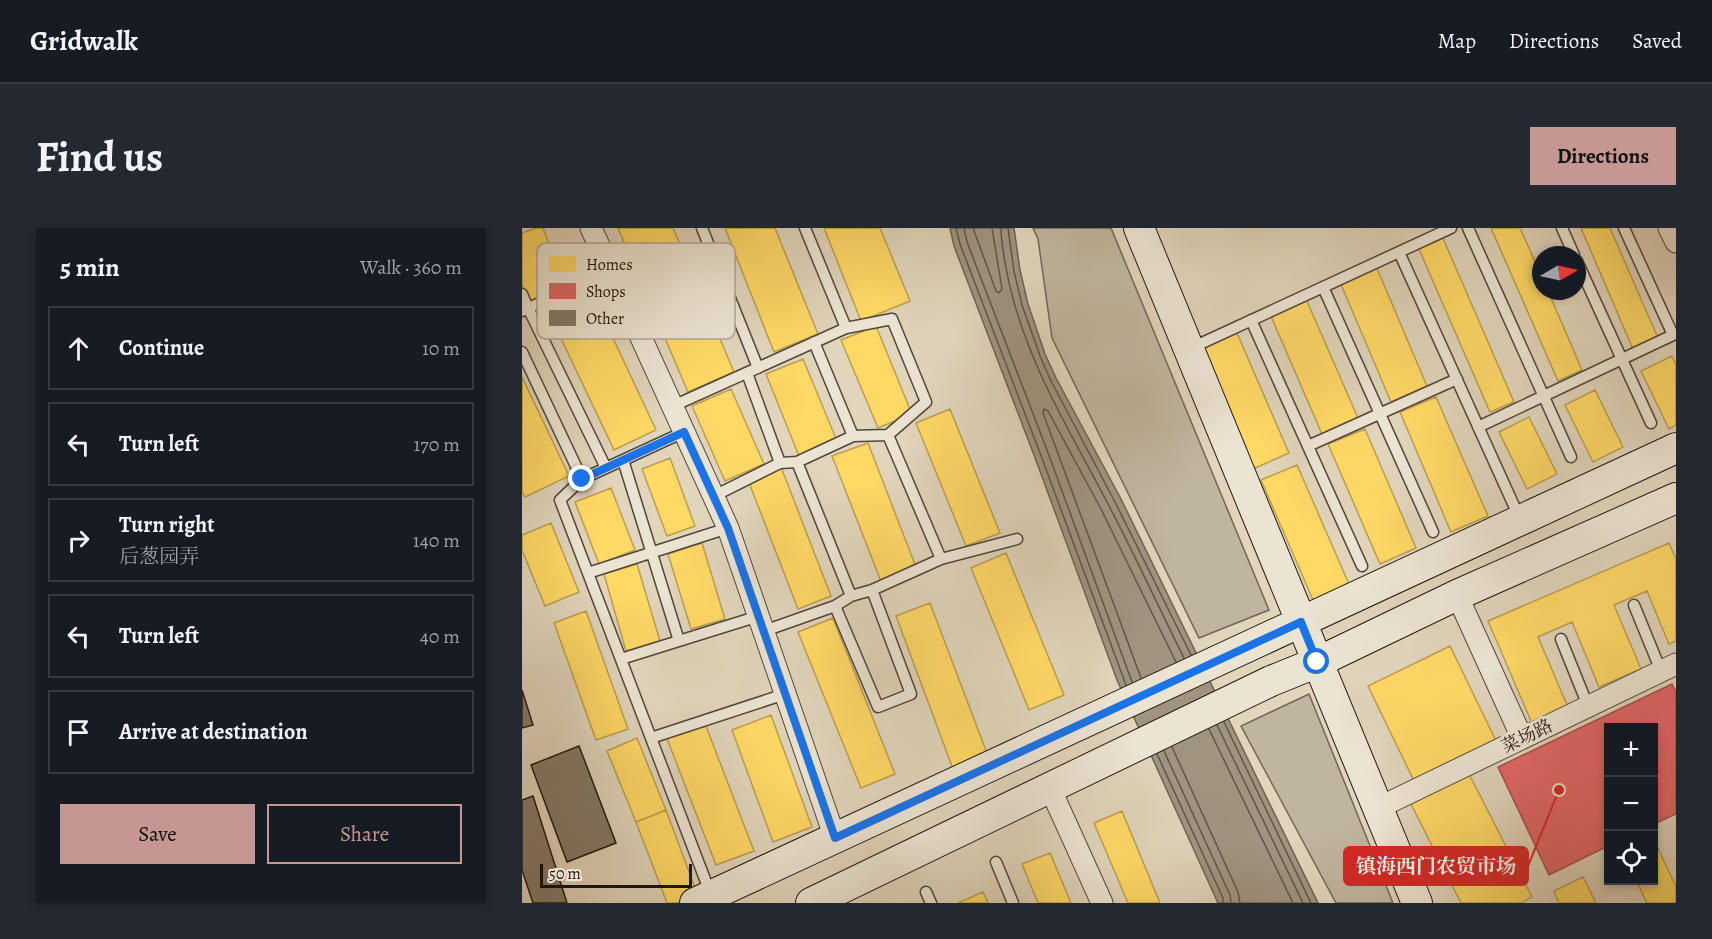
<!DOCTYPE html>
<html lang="en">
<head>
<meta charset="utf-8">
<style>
	:root { --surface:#171b24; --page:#242831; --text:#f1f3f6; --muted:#9ea1a6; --line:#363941; --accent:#c59692 }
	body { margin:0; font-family:Alegreya,"Noto Serif SC",serif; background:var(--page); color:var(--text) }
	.controls { position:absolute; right:18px; bottom:18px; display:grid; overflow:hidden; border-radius:0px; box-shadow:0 3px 9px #0003 }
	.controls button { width:54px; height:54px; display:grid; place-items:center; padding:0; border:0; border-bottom:2px solid var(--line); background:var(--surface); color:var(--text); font:30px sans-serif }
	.compass { position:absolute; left:1010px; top:18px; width:54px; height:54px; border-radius:50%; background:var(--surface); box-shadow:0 3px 9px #0003; rotate:81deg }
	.scale { position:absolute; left:18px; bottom:15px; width:152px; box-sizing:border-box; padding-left:6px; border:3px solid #21160f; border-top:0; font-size:16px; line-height:21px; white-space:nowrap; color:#21160f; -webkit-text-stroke:4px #ece4d3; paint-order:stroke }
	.stop { position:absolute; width:18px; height:18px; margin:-14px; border:4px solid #1a73e8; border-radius:50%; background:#fff }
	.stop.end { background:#1a73e8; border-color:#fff; box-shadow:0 2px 6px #0008 }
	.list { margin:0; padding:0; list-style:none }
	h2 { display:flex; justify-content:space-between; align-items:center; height:78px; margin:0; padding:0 24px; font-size:26px }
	h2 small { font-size:20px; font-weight:400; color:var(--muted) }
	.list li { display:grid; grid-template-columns:39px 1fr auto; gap:18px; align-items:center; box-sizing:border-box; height:84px; margin:0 12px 12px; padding:0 12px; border:2px solid var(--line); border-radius:0px }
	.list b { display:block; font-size:22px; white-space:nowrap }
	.list p { margin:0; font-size:20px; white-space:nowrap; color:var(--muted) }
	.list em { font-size:20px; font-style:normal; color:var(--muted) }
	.actions { display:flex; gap:12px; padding:18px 24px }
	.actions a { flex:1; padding:14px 0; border:2px solid var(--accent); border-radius:0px; text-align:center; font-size:21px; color:var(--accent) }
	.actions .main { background:var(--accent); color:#111 }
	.icon { flex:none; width:33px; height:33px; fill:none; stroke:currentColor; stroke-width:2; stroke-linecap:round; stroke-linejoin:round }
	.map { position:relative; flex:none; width:1154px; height:675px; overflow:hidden; border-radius:0px }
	header { display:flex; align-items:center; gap:36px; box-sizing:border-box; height:84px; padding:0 30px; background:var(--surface); border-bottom:2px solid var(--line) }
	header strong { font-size:28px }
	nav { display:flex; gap:33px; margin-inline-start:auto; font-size:21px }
	.intro { display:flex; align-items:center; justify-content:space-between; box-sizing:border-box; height:144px; padding:0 36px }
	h1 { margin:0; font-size:42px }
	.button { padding:15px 27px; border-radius:0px; background:var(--accent); color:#111; font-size:21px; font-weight:700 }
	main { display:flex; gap:36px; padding:0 36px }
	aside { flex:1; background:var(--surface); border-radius:0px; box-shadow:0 3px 9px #0003 }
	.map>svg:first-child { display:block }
	.green { fill:#c0b59f; stroke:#706657; stroke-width:1.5 }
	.water { fill:#a09481; stroke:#6d6253; stroke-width:1.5 }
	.homes { fill:#ffd966; stroke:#bc9e4c; stroke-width:1.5 }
	.shops { fill:#e06666; stroke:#a74e4c; stroke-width:1.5 }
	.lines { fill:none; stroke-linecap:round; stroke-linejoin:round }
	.shore { stroke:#605548; stroke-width:1.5 }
	.building { fill:#857969; stroke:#21160f; stroke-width:1.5 }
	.lane-casing { stroke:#51463a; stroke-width:13 }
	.street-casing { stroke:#51463a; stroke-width:23 }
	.secondary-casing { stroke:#21160f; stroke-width:32 }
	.lane { stroke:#ece4d3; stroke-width:10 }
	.street { stroke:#ece4d3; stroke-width:21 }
	.secondary { stroke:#ece4d3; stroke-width:30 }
	.route { stroke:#1a73e8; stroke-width:8 }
	.labels { text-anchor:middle; stroke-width:6; stroke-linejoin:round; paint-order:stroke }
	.street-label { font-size:18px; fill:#21160f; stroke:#ece4d3 }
	.key { fill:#ece4d3; stroke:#afa698; stroke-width:1.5 }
	.key-label { font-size:16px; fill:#21160f }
	.leader { fill:none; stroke:#d62828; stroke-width:2 }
	.callout-dot { fill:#d62828; stroke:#ece4d3; stroke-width:2 }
	.callout { fill:#d62828; stroke:#d62828; stroke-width:2 }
	.callout-label { font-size:20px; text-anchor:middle; font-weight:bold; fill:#fff }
</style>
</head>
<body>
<header>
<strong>Gridwalk</strong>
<nav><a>Map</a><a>Directions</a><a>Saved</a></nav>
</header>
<div class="intro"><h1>Find us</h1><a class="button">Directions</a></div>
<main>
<aside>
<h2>5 min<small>Walk · 360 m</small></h2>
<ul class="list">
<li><svg class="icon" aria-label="ahead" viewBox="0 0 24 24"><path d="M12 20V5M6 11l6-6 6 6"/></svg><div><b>Continue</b></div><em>10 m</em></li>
<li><svg class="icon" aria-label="left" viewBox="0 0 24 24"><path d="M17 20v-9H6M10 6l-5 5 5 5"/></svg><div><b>Turn left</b></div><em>170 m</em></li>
<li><svg class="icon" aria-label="right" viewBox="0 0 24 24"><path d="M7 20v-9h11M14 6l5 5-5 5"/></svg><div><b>Turn right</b><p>后葱园弄</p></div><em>140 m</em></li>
<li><svg class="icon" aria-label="left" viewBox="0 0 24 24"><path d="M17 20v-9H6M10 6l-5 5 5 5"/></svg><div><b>Turn left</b></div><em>40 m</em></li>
<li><svg class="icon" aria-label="arrive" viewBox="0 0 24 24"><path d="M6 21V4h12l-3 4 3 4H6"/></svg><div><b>Arrive at destination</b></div></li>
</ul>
<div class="actions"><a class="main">Save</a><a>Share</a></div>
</aside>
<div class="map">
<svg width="1154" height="675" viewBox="0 0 1154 675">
	<rect width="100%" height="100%" fill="#e1d5bc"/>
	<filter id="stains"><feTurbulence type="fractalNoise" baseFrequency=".00333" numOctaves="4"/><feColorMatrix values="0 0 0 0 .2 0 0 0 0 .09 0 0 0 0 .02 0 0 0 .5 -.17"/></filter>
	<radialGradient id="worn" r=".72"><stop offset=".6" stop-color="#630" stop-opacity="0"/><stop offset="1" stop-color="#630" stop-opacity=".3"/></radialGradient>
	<path class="green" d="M 511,0 L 589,0 L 747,382 L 677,410 L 530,110 L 516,11 Z
		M 787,466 L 871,675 L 814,675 L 719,498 Z"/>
	<path class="water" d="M 428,0 L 492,0 L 498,42 L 506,76 L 523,126 L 534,150 L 599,271 L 796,675 L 696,675 L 595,452 L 512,227 L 432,18 Z"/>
	<path class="homes" d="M 14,0 L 21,0 L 44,62 L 7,76 L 0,57 L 0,5 Z
		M 96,0 L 151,0 L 212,144 L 166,164 Z
		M 203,0 L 253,0 L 296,106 L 252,124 Z
		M 302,0 L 358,0 L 388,73 L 339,93 Z
		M 969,0 L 998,0 L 1019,47 L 1019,63 L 1026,63 L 1060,142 L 1036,153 Z
		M 1059,0 L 1088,0 L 1136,110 L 1111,121 Z
		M 920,8 L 992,174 L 968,184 L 896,19 Z
		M 854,38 L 905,158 L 869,174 L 818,54 Z
		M 68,61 L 134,202 L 92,222 L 25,81 Z
		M 784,71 L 836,190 L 800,206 L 748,86 Z
		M 354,98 L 390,186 L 356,200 L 319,112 Z
		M 715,105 L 767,225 L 731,241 L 679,121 Z
		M 1150,128 L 1154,137 L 1154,197 L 1147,201 L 1119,143 Z
		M 281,131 L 315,213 L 277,228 L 244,146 Z
		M 0,149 L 47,248 L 3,269 L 0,264 Z
		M 209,161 L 242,236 L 203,253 L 170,178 Z
		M 1073,162 L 1101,219 L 1071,234 L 1043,177 Z
		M 914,169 L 966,288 L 929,304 L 878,184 Z
		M 428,181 L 478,305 L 444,318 L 394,195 Z
		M 1007,189 L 1035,246 L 1005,261 L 977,204 Z
		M 843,201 L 894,320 L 858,336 L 806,216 Z
		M 346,215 L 397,347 L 362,361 L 310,228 Z
		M 148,230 L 173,298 L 145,308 L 120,241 Z
		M 775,237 L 827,356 L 791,372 L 739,252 Z
		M 259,239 L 309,368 L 276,381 L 226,252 Z
		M 89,260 L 113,322 L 77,336 L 53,274 Z
		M 29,295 L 57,364 L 23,378 L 0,322 L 0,307 Z
		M 180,315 L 203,391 L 169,401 L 146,326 Z
		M 1147,315 L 1154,331 L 1154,413 L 1147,416 L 1125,363 L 1092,377 L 1119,441 L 1077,459 L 1050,394 L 1016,409 L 1048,484 L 1012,500 L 966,393 Z
		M 484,325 L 542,467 L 507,482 L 449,340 Z
		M 115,336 L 138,413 L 104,423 L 82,346 Z
		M 408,375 L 466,528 L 431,541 L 374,388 Z
		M 64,383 L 106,501 L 74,512 L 32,395 Z
		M 311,390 L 373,546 L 339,560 L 276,404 Z
		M 928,418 L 975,515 L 893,555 L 846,458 Z
		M 249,487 L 290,599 L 251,614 L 210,502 Z
		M 182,493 L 232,623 L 194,637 L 144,508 Z
		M 115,510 L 144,582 L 114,594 L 85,523 Z
		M 947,546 L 1010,669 L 999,675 L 939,675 L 889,576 Z
		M 144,582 L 176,668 L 156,675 L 145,675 L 114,594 Z
		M 600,583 L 638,675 L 606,675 L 572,595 Z
		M 1132,612 L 1154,659 L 1154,675 L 1125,675 L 1114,652 L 1132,652 Z
		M 528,625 L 549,675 L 516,675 L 500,636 Z
		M 1061,649 L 1074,675 L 1037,675 L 1032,663 Z
		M 461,664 L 466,675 L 436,675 Z"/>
	<path class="shops" d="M 1150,456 L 1154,464 L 1154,586 L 1132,596 L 1132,500 L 1086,500 L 1086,618 L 1027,647 L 976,539 Z"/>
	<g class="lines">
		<path class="shore" d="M 434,0 L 438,16 L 518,225 L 604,457
			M 442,0 L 445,14 L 525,222 L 610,454
			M 451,0 L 474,63 L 477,65 L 480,61 L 470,0
			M 479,0 C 479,19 484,40 488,59 C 507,138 548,203 585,274 C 612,325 636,378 662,430
			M 486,0 L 492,43 L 500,77 L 518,128 L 529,153 L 593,274 L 669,427
			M 619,450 L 521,185 L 522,181 L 526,183 L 579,281 L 654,434
			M 702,494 L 789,675
			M 695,497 L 781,675
			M 687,501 L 771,675
			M 650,519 L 716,664 L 718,675
			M 642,523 L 708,667 L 709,675
			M 635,526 L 701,670 L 701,675"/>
	</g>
	<path class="building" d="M 0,462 L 11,497 L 0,500 Z
		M 57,518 L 94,615 L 45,634 L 9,537 Z
		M 11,568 L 45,675 L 11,675 L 0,642 L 0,572 Z"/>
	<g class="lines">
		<defs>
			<path id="lane" d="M 180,0 L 236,140
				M 946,0 L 1049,229
				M 1040,0 L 1052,27
				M 877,24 L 998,291
				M 1055,33 L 1129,195
				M 801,59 L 911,304
				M 0,66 L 6,80 L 84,240
				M 0,83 L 89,43
				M 729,92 L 840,338
				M 292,114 L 331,208
				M 667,121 L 929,0
				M 0,124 L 60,251
				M 225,145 L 258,235
				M 151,178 L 324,100 L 283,0
				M 956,199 L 1151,107 L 1102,0
				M 162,204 L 60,251 L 38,272 L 189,667
				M 366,207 L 419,331 L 495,311
				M 786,218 L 935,151
				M 101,232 L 157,413
				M 275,234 L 329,368
				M 192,268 L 258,235 L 275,234 L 331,208 L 366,207 L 404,174 L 370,91 L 324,100
				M 66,345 L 206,300
				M 1112,377 L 1139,443
				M 313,378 L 356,479 L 389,466 L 350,362
				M 242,403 L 313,378 L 329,368 L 350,362 L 419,331
				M 1039,411 L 1066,478
				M 99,431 L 237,388
				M 129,510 L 263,466
				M 474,634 L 491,675
				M 404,664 L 409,675"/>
			<path id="street" d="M 69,0 L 206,300 L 313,610
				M 1147,0 L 1154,14
				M 935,367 L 1000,510
				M 528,560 L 580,675
				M 856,580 L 1154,436"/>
			<path id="secondary" d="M 617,0 L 895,675
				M 173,675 L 1154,220
				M 289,675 L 749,453 L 796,434 L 935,367 L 1154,270"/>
		</defs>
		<use href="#lane" class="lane-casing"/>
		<use href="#street" class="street-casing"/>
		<use href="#secondary" class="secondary-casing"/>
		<use href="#lane" class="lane"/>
		<use href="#street" class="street"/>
		<use href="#secondary" class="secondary"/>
	</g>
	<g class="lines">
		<path class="route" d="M 60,251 L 162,204 L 206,300 L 313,610 L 779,394 L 795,434"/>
	</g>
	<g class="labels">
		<g class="street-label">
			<text transform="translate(1005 508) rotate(-26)" y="6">菜场路</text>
		</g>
	</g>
	<rect x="15" y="15" width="198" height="96" rx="9" class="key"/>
	<rect x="27" y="28" width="27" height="16" fill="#ffd966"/>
	<rect x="27" y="55" width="27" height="16" fill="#e06666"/>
	<rect x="27" y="82" width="27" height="16" fill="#857969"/>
	<g class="key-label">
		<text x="64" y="42">Homes</text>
		<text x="64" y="69">Shops</text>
		<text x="64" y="96">Other</text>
	</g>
	<path class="leader" d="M1037 562L1006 638"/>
	<circle class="callout-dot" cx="1037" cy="562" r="6"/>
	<rect class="callout" x="822" y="619" width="184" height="38" rx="6"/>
	<g class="callout-label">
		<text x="914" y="645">镇海西门农贸市场</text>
	</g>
	<rect width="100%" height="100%" filter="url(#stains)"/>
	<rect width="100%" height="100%" fill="url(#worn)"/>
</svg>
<div class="controls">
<button>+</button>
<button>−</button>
<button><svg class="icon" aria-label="locate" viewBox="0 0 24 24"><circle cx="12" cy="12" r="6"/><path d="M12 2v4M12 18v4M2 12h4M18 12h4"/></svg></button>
</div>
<svg class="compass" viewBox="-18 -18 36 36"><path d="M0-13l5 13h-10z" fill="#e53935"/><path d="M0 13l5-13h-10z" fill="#9ea1a6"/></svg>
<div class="scale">50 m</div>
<div class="stop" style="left:795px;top:434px"></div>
<div class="stop end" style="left:60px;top:251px"></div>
</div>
</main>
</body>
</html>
